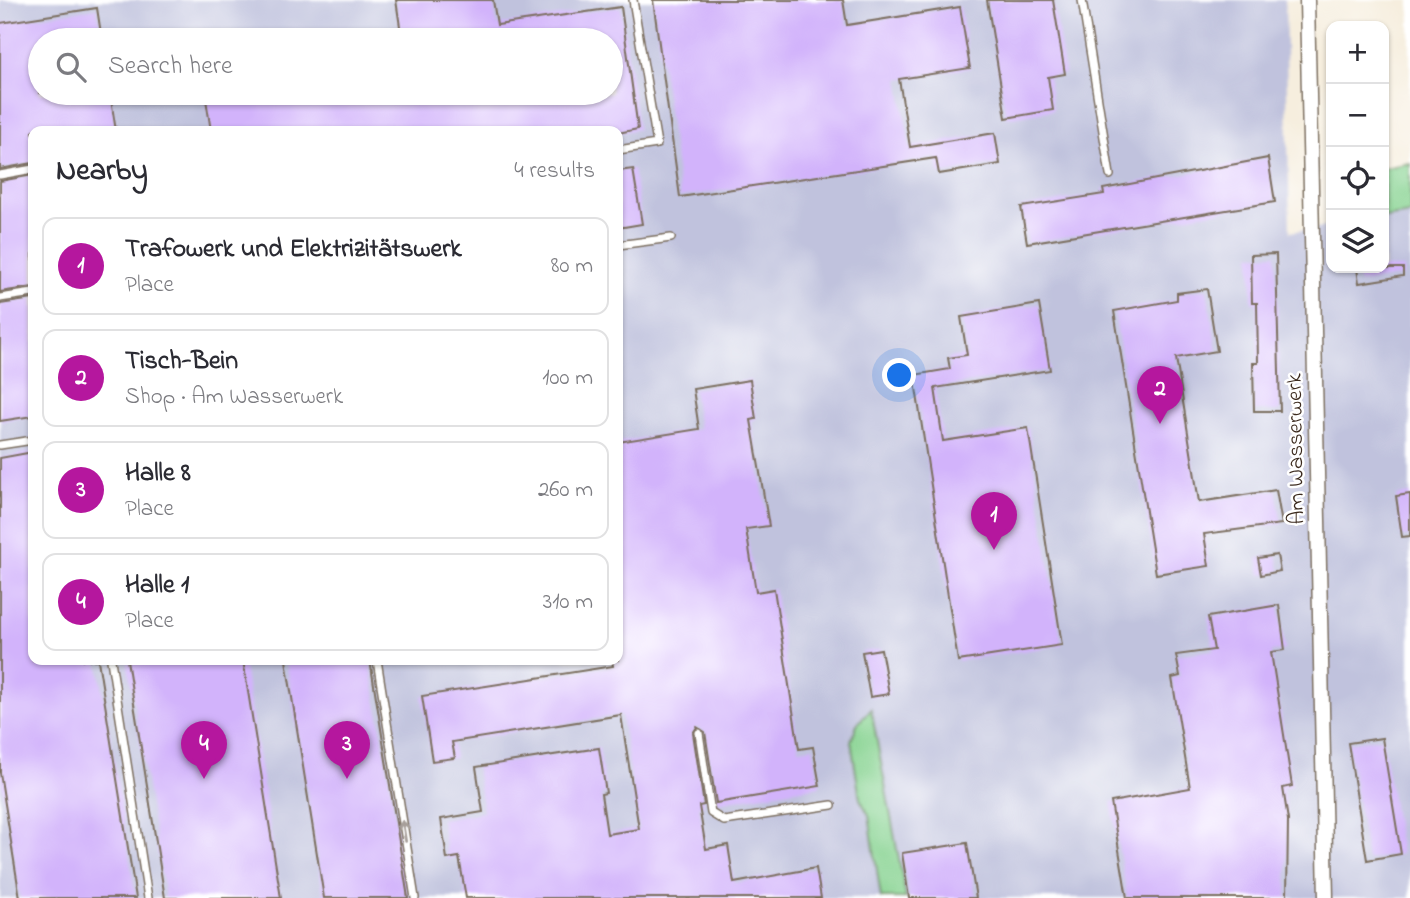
<!DOCTYPE html>
<html lang="en">
<head>
<meta charset="utf-8">
<style>
	:root { --surface:#fff; --page:#f2f2f3; --text:#2b2b33; --muted:#7c7c81; --line:#e1e1e2; --accent:#b5179e }
	body { margin:0; font-family:"Indie Flower",sans-serif; background:var(--page); color:var(--text) }
	.controls { position:absolute; right:21px; top:21px; display:grid; overflow:hidden; border-radius:14px; box-shadow:0 2px 5px #0004 }
	.controls button { width:63px; height:63px; display:grid; place-items:center; padding:0; border:0; border-bottom:2px solid var(--line); background:var(--surface); color:var(--text); font:35px sans-serif }
	.you { position:absolute; left:900px; top:376px; width:24px; height:24px; margin:-18px; border:5px solid #fff; border-radius:50%; background:#1a73e8; box-shadow:0 0 0 10px #1a73e833 }
	.badge { display:grid; place-items:center; width:46px; height:46px; border-radius:50%; background:var(--accent); color:#fff; font-size:23px; font-weight:700 }
	.pin { position:absolute; translate:-50% -58px; filter:drop-shadow(0 2px 4px #0008) }
	.pin::after { content:''; position:absolute; top:37px; width:24px; height:21px; background:inherit; clip-path:polygon(0 0,100% 0,50% 100%) }
	.list { margin:0; padding:0; list-style:none }
	h2 { display:flex; justify-content:space-between; align-items:center; height:91px; margin:0; padding:0 28px; font-size:30px }
	h2 small { font-size:23px; font-weight:400; color:var(--muted) }
	.list li { display:grid; grid-template-columns:46px 1fr auto; gap:21px; align-items:center; box-sizing:border-box; height:98px; margin:0 14px 14px; padding:0 14px; border:2px solid var(--line); border-radius:14px }
	.list b { display:block; font-size:26px; white-space:nowrap }
	.list p { margin:0; font-size:23px; white-space:nowrap; color:var(--muted) }
	.list em { font-size:23px; font-style:normal; color:var(--muted) }
	.icon { flex:none; width:38px; height:38px; fill:none; stroke:currentColor; stroke-width:2; stroke-linecap:round; stroke-linejoin:round }
	.map { position:relative; flex:none; width:1410px; height:898px; overflow:hidden }
	.search { position:absolute; background:var(--surface); box-shadow:0 2px 5px #0004; left:28px; top:28px; width:595px; height:77px; display:flex; align-items:center; gap:18px; box-sizing:border-box; padding:0 24px; border-radius:38px; color:var(--muted); font-size:26px }
	.panel { position:absolute; background:var(--surface); box-shadow:0 2px 5px #0004; left:28px; top:126px; width:595px; height:539px; border-radius:14px }
	.map>svg:first-child { display:block }
	.industrial { fill:#c0c2dd; fill-rule:evenodd }
	.green { fill:#87d391; stroke:#617e58; stroke-width:2 }
	.building { fill:#d2b3fb }
	.lines { fill:none; stroke-linecap:round; stroke-linejoin:round }
	.service-casing { stroke:#7c6f61; stroke-width:10 }
	.minor-casing { stroke:#7c6f61; stroke-width:17 }
	.service { stroke:#fff; stroke-width:7 }
	.minor { stroke:#fff; stroke-width:14 }
	.oneway { stroke:#a79f9a }
	.labels { text-anchor:middle; stroke-width:5; stroke-linejoin:round; paint-order:stroke }
	.street-label { font-size:23px; fill:#3b2a1e; stroke:#fff }
</style>
</head>
<body>
<div class="map">
<svg width="1410" height="898" viewBox="0 0 1410 898">
	<rect width="100%" height="100%" fill="#fff"/>
	<filter id="ink" filterUnits="userSpaceOnUse"><feTurbulence type="fractalNoise" baseFrequency=".0143" numOctaves="2"/><feDisplacementMap in="SourceGraphic" scale="14" xChannelSelector="R" yChannelSelector="G"/><feConvolveMatrix kernelMatrix="1 2 1 2 8 2 1 2 1" color-interpolation-filters="sRGB"/></filter>
	<filter id="wash" filterUnits="userSpaceOnUse"><feTurbulence type="fractalNoise" baseFrequency=".00686" numOctaves="4" result="noise"/><feDisplacementMap in="SourceGraphic" scale="28" xChannelSelector="R" yChannelSelector="G"/><feGaussianBlur stdDeviation="1.57" result="paint"/><feColorMatrix in="noise" values="0 0 0 0 0 0 0 0 0 0 0 0 0 0 0 0 0 1.4 0 .05"/><feComposite in="paint" operator="in"/></filter>
	<g filter="url(#wash)">
		<rect width="100%" height="100%" fill="#f6eede"/>
		<path class="industrial" d="M 0,0 L 1285,0 L 1290,232 L 1331,226 L 1331,268 L 1384,268 L 1384,218 L 1410,214 L 1410,898 L 0,898 ZM 40,40 L 611,40 L 611,93 L 40,93 ZM 33,131 L 618,131 L 618,660 L 33,660 Z"/>
		<path class="green" d="M 1410,163 L 1410,214 L 1384,218 L 1384,168 Z
			M 871,709 L 906,898 L 881,898 L 869,815 L 860,799 L 851,741 L 857,724 Z"/>
		<g id="blocks">
			<path class="building" d="M 396,0 L 493,0 L 497,25 L 621,7 L 638,129 L 618,133 L 211,131 L 205,93 L 611,93 L 611,40 L 402,40 Z
				M 653,0 L 843,0 L 847,25 L 960,7 L 970,68 L 899,79 L 910,147 L 995,133 L 1000,164 L 939,174 L 936,158 L 680,197 Z
				M 987,0 L 1053,0 L 1065,74 L 1048,77 L 1053,110 L 1006,118 Z
				M 97,8 L 102,40 L 40,40 L 40,93 L 110,93 L 116,131 L 33,131 L 33,163 L 0,169 L 0,23 Z
				M 1268,158 L 1275,202 L 1027,243 L 1021,207 L 1104,194 L 1103,189 Z
				M 633,169 L 642,224 L 618,228 L 618,171 Z
				M 33,175 L 33,287 L 0,292 L 0,181 Z
				M 1276,254 L 1280,411 L 1254,411 L 1253,363 L 1258,363 L 1257,303 L 1252,303 L 1251,255 Z
				M 1357,268 L 1403,268 L 1403,276 L 1359,283 Z
				M 1207,289 L 1217,351 L 1176,358 L 1199,502 L 1276,490 L 1282,524 L 1204,534 L 1209,566 L 1156,574 L 1114,311 L 1177,300 L 1177,293 Z
				M 33,299 L 33,416 L 0,421 L 0,304 Z
				M 1039,304 L 1050,370 L 935,388 L 943,441 L 1028,428 L 1062,645 L 958,661 L 914,375 L 950,369 L 948,358 L 967,355 L 961,317 Z
				M 750,380 L 756,419 L 751,420 L 769,526 L 746,529 L 756,592 L 774,589 L 799,749 L 813,747 L 820,786 L 716,803 L 705,732 L 697,727 L 693,733 L 704,805 L 699,806 L 706,849 L 728,845 L 734,883 L 816,868 L 821,898 L 466,898 L 459,857 L 447,859 L 441,819 L 483,812 L 476,767 L 599,748 L 606,793 L 601,794 L 607,834 L 639,829 L 621,715 L 452,742 L 455,758 L 432,761 L 422,696 L 613,666 L 612,660 L 618,660 L 618,442 L 699,429 L 693,389 Z
				M 33,452 L 33,660 L 98,660 L 136,898 L 20,898 L 0,773 L 0,458 Z
				M 1410,494 L 1410,536 L 1402,537 L 1396,496 Z
				M 1277,555 L 1280,571 L 1261,575 L 1258,558 Z
				M 1279,605 L 1285,650 L 1271,652 L 1292,786 L 1283,788 L 1288,820 L 1287,898 L 1127,898 L 1111,802 L 1190,788 L 1172,678 L 1180,676 L 1176,655 L 1214,650 L 1208,617 Z
				M 881,649 L 889,694 L 870,697 L 862,652 Z
				M 127,660 L 243,660 L 281,898 L 165,898 Z
				M 286,660 L 370,660 L 408,898 L 324,898 Z
				M 1382,738 L 1401,854 L 1367,860 L 1348,743 Z
				M 967,843 L 976,898 L 909,898 L 902,853 Z"/>
		</g>
	</g>
	<g filter="url(#ink)">
		<use href="#blocks" fill-opacity="0" stroke="#7c6f61" stroke-width="2"/>
		<g class="lines">
			<defs>
				<path id="service" d="M 1082,0 L 1110,175
					M 618,150 L 657,144 L 633,0
					M 0,175 L 33,169
					M 618,245 L 671,238
					M 0,298 L 33,293
					M 0,445 L 33,440
					M 111,660 L 148,898
					M 377,660 L 415,898
					M 699,733 L 711,813 L 724,821 L 832,805"/>
				<path id="minor" d="M 1307,0 L 1326,898"/>
			</defs>
			<use href="#service" class="service-casing"/>
			<use href="#minor" class="minor-casing"/>
			<use href="#service" class="service"/>
			<use href="#minor" class="minor"/>
		</g>
		<defs><path id="oneway-shaft" d="M-6 0H5M1.5-3L5.5 0L1.5 3" fill="none" stroke-width="1.6" stroke-linecap="round" stroke-linejoin="round" transform="scale(1.75)"/></defs>
		<use class="oneway" href="#oneway-shaft" transform="translate(404 831) rotate(-99)"/>
	</g>
	<g class="labels">
		<g class="street-label">
			<text transform="translate(1294 449) rotate(-91)" y="8">Am Wasserwerk</text>
		</g>
	</g>
</svg>
<div class="controls">
<button>+</button>
<button>−</button>
<button><svg class="icon" aria-label="locate" viewBox="0 0 24 24"><circle cx="12" cy="12" r="6"/><path d="M12 2v4M12 18v4M2 12h4M18 12h4"/></svg></button>
<button><svg class="icon" aria-label="layers" viewBox="0 0 24 24"><path d="M12 4l9 5-9 5-9-5zM3 14l9 5 9-5"/></svg></button>
</div>
<div class="you"></div>
<div class="pin badge" style="left:994px;top:550px">1</div>
<div class="pin badge" style="left:1160px;top:424px">2</div>
<div class="pin badge" style="left:347px;top:779px">3</div>
<div class="pin badge" style="left:204px;top:779px">4</div>
<div class="search"><svg class="icon" aria-label="search" viewBox="0 0 24 24"><circle cx="10" cy="10" r="6"/><path d="M15 15l6 6"/></svg>Search here</div>
<section class="panel">
<h2>Nearby<small>4 results</small></h2>
<ul class="list">
<li><span class="badge">1</span><div><b>Trafowerk und Elektrizitätswerk</b><p>Place</p></div><em>80 m</em></li>
<li><span class="badge">2</span><div><b>Tisch-Bein</b><p>Shop · Am Wasserwerk</p></div><em>100 m</em></li>
<li><span class="badge">3</span><div><b>Halle 8</b><p>Place</p></div><em>260 m</em></li>
<li><span class="badge">4</span><div><b>Halle 1</b><p>Place</p></div><em>310 m</em></li>
</ul>
</section>
</div>
</body>
</html>
